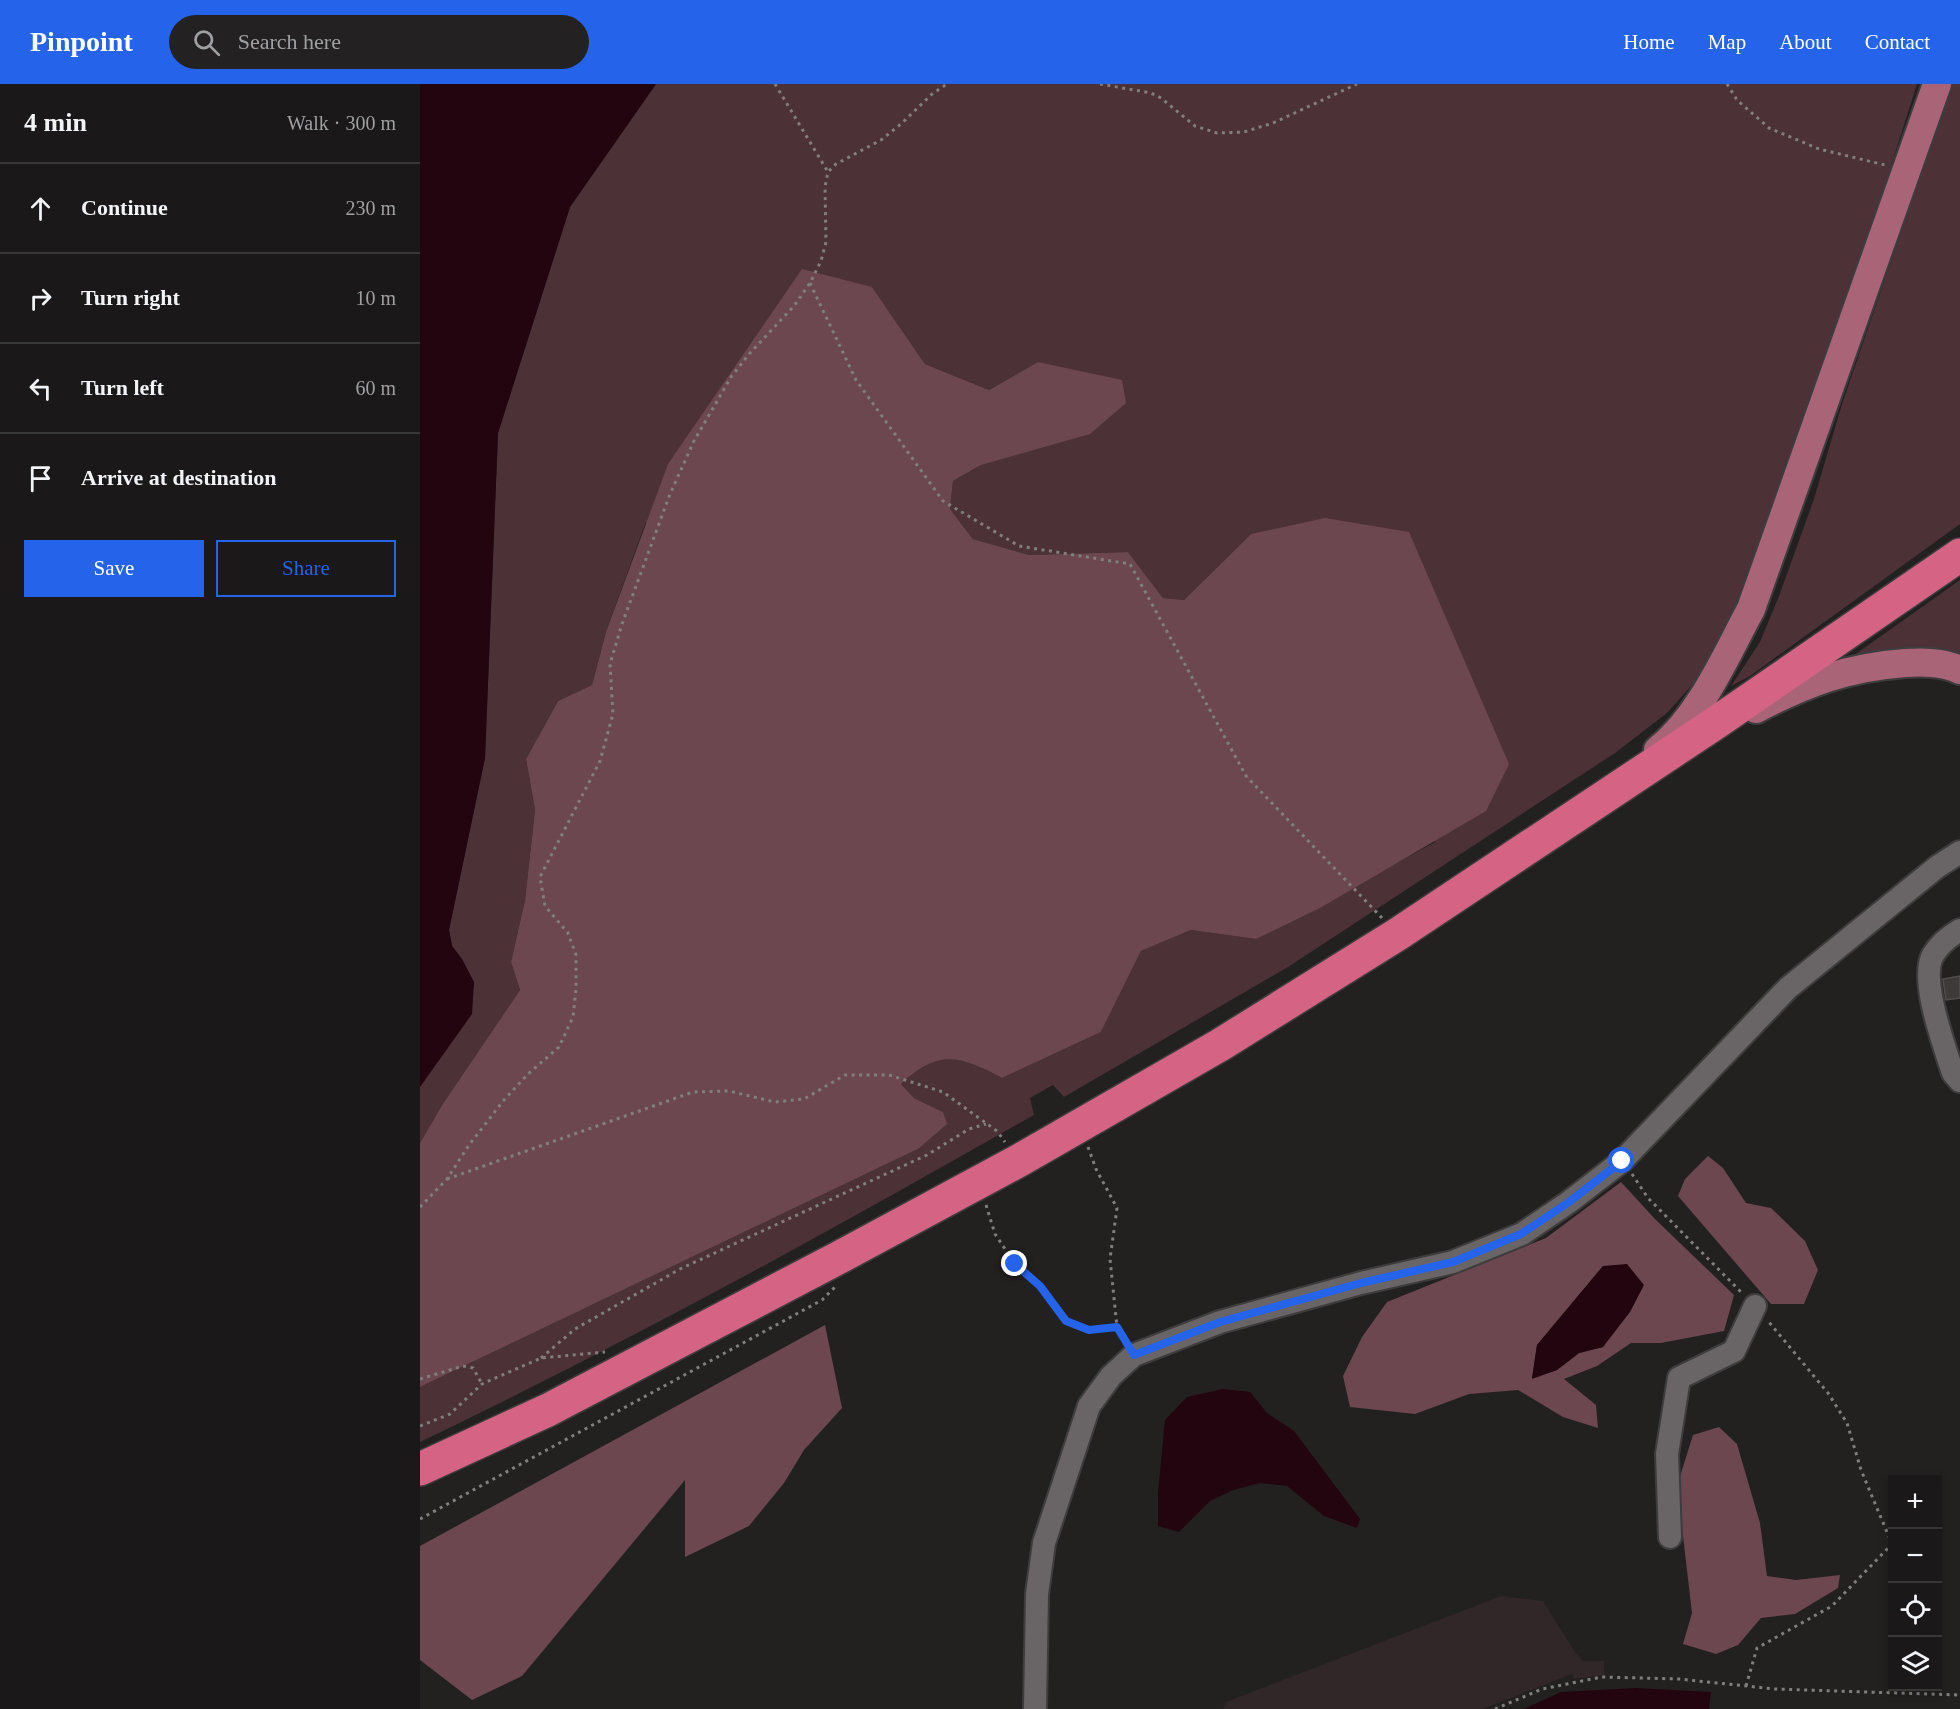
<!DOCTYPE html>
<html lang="en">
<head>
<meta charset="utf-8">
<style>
	:root { --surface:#1a1818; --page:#232121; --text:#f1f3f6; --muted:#9fa0a2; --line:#383737; --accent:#2563eb }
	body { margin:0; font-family:Georgia,serif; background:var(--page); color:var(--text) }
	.controls { position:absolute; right:18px; bottom:18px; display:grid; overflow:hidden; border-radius:0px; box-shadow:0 3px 9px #0003 }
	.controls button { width:54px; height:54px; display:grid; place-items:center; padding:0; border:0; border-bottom:2px solid var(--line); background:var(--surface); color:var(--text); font:30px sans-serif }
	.stop { position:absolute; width:18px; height:18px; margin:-14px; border:4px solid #2563eb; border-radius:50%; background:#fff }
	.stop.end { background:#2563eb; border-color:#fff; box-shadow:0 2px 6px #0008 }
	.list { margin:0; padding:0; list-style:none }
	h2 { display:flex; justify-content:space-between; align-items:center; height:78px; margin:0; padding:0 24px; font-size:26px }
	h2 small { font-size:20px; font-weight:400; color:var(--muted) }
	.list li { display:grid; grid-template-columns:39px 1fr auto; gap:18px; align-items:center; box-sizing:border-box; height:90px; padding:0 24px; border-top:2px solid var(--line) }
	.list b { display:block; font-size:22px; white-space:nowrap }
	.list em { font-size:20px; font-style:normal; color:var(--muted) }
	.actions { display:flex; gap:12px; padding:18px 24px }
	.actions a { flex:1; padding:14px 0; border:2px solid var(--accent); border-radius:0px; text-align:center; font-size:21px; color:var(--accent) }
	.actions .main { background:var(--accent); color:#fff }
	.icon { flex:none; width:33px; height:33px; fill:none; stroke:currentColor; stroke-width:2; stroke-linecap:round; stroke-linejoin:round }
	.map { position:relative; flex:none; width:1540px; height:1625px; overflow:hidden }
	header { display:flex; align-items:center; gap:36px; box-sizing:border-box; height:84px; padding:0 30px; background:var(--accent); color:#fff }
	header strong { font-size:28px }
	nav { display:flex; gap:33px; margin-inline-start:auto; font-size:21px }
	.search { width:420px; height:54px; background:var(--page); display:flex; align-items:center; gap:15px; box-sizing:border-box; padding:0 21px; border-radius:33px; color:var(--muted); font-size:22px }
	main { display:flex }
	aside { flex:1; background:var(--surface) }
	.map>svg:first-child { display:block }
	.built { fill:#312729 }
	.green { fill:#4c3137 }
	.forest { fill:#6c474f; fill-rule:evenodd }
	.water { fill:#22050e }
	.building { fill:#3e3a3a; stroke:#504c4d; stroke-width:1.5 }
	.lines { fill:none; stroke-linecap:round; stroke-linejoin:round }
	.minor-casing { stroke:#3f3c3d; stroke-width:26 }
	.major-casing { stroke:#3f3c3d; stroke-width:32 }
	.highway-casing { stroke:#3f3c3d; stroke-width:36 }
	.path { stroke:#817e7e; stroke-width:3; stroke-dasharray:3 4.5; stroke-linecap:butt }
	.minor { stroke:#696566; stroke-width:22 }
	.major { stroke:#aa6478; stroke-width:28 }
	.highway { stroke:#d56384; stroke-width:33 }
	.route { stroke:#2563eb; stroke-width:8 }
</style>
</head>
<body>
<header>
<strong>Pinpoint</strong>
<div class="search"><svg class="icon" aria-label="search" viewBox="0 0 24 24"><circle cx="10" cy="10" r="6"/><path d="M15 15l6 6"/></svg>Search here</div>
<nav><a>Home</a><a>Map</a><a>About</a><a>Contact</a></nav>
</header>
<main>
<aside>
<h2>4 min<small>Walk · 300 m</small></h2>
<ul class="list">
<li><svg class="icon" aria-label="ahead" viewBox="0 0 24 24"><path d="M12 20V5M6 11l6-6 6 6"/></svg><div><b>Continue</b></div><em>230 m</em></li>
<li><svg class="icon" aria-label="right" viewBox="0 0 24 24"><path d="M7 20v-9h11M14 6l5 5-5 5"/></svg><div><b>Turn right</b></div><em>10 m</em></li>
<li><svg class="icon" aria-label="left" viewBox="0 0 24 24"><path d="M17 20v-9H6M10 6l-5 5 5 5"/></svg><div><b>Turn left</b></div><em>60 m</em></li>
<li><svg class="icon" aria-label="arrive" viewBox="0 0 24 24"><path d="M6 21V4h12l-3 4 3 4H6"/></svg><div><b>Arrive at destination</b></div></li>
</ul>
<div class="actions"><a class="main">Save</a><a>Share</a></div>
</aside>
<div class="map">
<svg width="1540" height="1625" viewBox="0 0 1540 1625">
	<rect width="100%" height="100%" fill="#232020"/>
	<path class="built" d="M 1081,1512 L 1123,1517 L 1155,1568 L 1163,1577 L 1184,1577 L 1184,1591 L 1154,1595 L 1152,1590 L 1062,1625 L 803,1625 L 806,1618 Z"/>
	<path class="green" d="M 236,0 L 1497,0 L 1452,142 L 1322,520 L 1289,582 L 1247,629 L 1195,669 L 868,883 L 644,1013 L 633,1001 L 610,1014 L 614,1031 C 412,1146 209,1258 0,1358 L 0,1303 L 498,1065 L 523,1028 L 494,1014 L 481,1000 C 488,994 495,986 503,982 C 529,965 558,982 582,994 L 681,948 L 721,867 L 771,846 L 836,855 L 1015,758 L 831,450 L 764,516 L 743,514 L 708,468 L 609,471 L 553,455 L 530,425 L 533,397 L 561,381 L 618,278 L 569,306 L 505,280 L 452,203 L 225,440 L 186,548 L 172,601 L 138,617 L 106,675 L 115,726 L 105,816 L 91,878 L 100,906 L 22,1021 L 0,1059 L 0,1003 L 42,875 L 32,862 L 29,846 L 65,674 L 78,349 L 150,123 Z
		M 1532,0 L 1540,0 L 1540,440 L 1330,592 L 1311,602 L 1340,558 L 1359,512 L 1394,415 L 1422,320 Z
		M 1540,496 L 1540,574 L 1423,579 Z"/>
	<path class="forest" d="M 382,185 L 452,203 L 505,280 L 569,306 L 618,278 L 702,296 L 706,319 L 670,350 L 561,381 L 533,397 L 530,425 L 553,455 L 609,471 L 708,468 L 743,514 L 764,516 L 831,450 L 905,434 L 989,448 L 1089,680 L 1066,727 L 900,824 L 836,855 L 771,846 L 721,867 L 681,948 L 582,994 C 540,972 519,964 481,1000 L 494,1014 L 523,1028 L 527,1040 L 498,1065 L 0,1303 L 0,1059 L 22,1021 L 100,906 L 91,878 L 105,816 L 115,726 L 106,675 L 138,617 L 172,601 L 186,548 L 248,380 Z
		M 1288,1072 L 1303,1084 L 1326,1119 L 1351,1124 L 1385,1157 L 1398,1186 L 1384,1220 L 1351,1220 L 1258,1112 L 1265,1095 Z
		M 1201,1098 L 1235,1135 L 1314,1211 L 1304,1247 L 1241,1259 L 1211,1259 L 1177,1282 L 1144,1295 L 1176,1321 L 1178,1344 L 1143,1333 L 1098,1306 L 1049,1310 L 995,1330 L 930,1323 L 923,1292 L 942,1253 L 967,1218 L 1126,1154 ZM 1183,1182 L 1183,1263 L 1159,1269 L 1137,1286 L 1112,1294 L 1117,1261 Z
		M 405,1241 L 422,1324 L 384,1366 L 364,1399 L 329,1442 L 265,1473 L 265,1396 L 102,1592 L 52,1616 L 0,1576 L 0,1462 Z
		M 1299,1343 L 1317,1360 L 1340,1439 L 1347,1492 L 1376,1496 L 1420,1491 L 1418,1504 L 1375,1530 L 1341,1534 L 1318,1561 L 1296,1570 L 1263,1560 L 1272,1529 L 1263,1452 L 1255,1408 L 1273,1351 Z"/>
	<path class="water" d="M 0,0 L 236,0 L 150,123 L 78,349 L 65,674 L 29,846 L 32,862 L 42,875 L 54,898 L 52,930 L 0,1003 Z
		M 1207,1180 L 1224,1201 L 1210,1228 L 1183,1263 L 1159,1269 L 1137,1286 L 1112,1295 L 1117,1261 L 1183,1182 Z
		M 803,1305 L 830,1308 L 847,1329 L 874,1347 L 940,1435 L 937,1444 L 904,1432 L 867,1402 L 840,1399 L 813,1406 L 790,1417 L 759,1448 L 738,1442 L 738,1409 L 745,1336 L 767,1313 Z
		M 1216,1604 L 1291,1608 L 1289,1625 L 1104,1625 L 1141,1608 Z"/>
	<path class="building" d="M 1540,892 L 1540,914 L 1526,916 L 1523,895 Z"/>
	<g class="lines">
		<defs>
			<path id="minor" d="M 1540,846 C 1530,852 1519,861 1513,871 C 1499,895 1525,964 1533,989 L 1540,997
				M 1250,1453 L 1247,1370 L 1259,1294 L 1314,1267 L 1335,1222
				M 615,1625 L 617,1510 L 624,1459 L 669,1322 L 691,1292 L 714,1271 L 800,1238 L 941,1199 L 1033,1178 L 1102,1150 L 1149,1118 L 1202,1077 L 1368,904 L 1517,783 L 1540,768"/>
			<path id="major" d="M 1336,625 C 1386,599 1428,583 1485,579 C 1504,578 1523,578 1540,586
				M 1238,666 C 1280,633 1306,571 1331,525 L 1517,0"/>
			<path id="highway" d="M 0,1385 L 128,1326 L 420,1173 L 600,1076 L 800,961 L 978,850 L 1297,638 L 1540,471"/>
		</defs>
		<use href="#minor" class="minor-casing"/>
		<use href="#major" class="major-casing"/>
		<use href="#highway" class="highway-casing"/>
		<path class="path" d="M 355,0 L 408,88
			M 680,0 L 731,9 L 741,14 L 775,42 L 797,49 L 824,48 L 853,39 L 937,0
			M 1307,0 L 1317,16 L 1349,44 L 1399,65 L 1465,81
			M 390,199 L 436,296 L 523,417 L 599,462 L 710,480 L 826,692 L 962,834
			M 668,1063 L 676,1085 L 697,1124 L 690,1175 L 697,1243 L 705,1256
			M 1212,1090 L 1228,1114 L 1323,1210
			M 27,1095 L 273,1008 L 309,1007 L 355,1018 L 384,1015 L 425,991 L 469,991 L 523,1008 L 577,1047 L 585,1058
			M 566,1121 L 575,1150 L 595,1180 L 619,1202 L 646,1237 L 669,1246 L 697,1243
			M 0,1123 L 27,1095 L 49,1061 L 84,1016 L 108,990 L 139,963 L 153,933 L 156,905 L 156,871 L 148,849 L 125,822 L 120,793 L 180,677 L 193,630 L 190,580 L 202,540 L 250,410 L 274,357 L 311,293 L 330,269 L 374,222 L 390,199 L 401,177 L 406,158 L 405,103 L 408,88 L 416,80 L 461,56 L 481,40 L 512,10 L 527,0
			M 121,1274 L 155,1245 L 260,1185 L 507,1071 L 549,1045 L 566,1040
			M 0,1295 L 43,1282 L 53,1284 L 62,1300
			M 0,1342 L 30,1330 L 62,1300 L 121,1274 L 185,1268
			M 0,1435 L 402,1216 L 415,1203
			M 1326,1602 L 1337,1564 L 1412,1522 L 1472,1460 L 1441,1386 L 1427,1339 L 1408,1309 L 1348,1237
			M 1075,1625 L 1122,1605 L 1182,1593 L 1259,1595 L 1355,1605 L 1540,1611"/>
		<use href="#minor" class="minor"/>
		<use href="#major" class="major"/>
		<use href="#highway" class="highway"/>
	</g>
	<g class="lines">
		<path class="route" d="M 595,1180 L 620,1202 L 646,1237 L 669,1246 L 697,1243 L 714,1271 L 800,1238 L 941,1199 L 1033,1178 L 1101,1150 L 1149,1118 L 1202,1077"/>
	</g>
</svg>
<div class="controls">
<button>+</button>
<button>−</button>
<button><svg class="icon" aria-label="locate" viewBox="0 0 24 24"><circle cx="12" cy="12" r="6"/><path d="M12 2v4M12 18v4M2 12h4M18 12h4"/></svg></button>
<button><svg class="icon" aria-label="layers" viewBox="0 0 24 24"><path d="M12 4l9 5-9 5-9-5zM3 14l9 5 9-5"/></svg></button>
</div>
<div class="stop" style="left:1202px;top:1077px"></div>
<div class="stop end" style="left:595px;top:1180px"></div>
</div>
</main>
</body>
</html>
